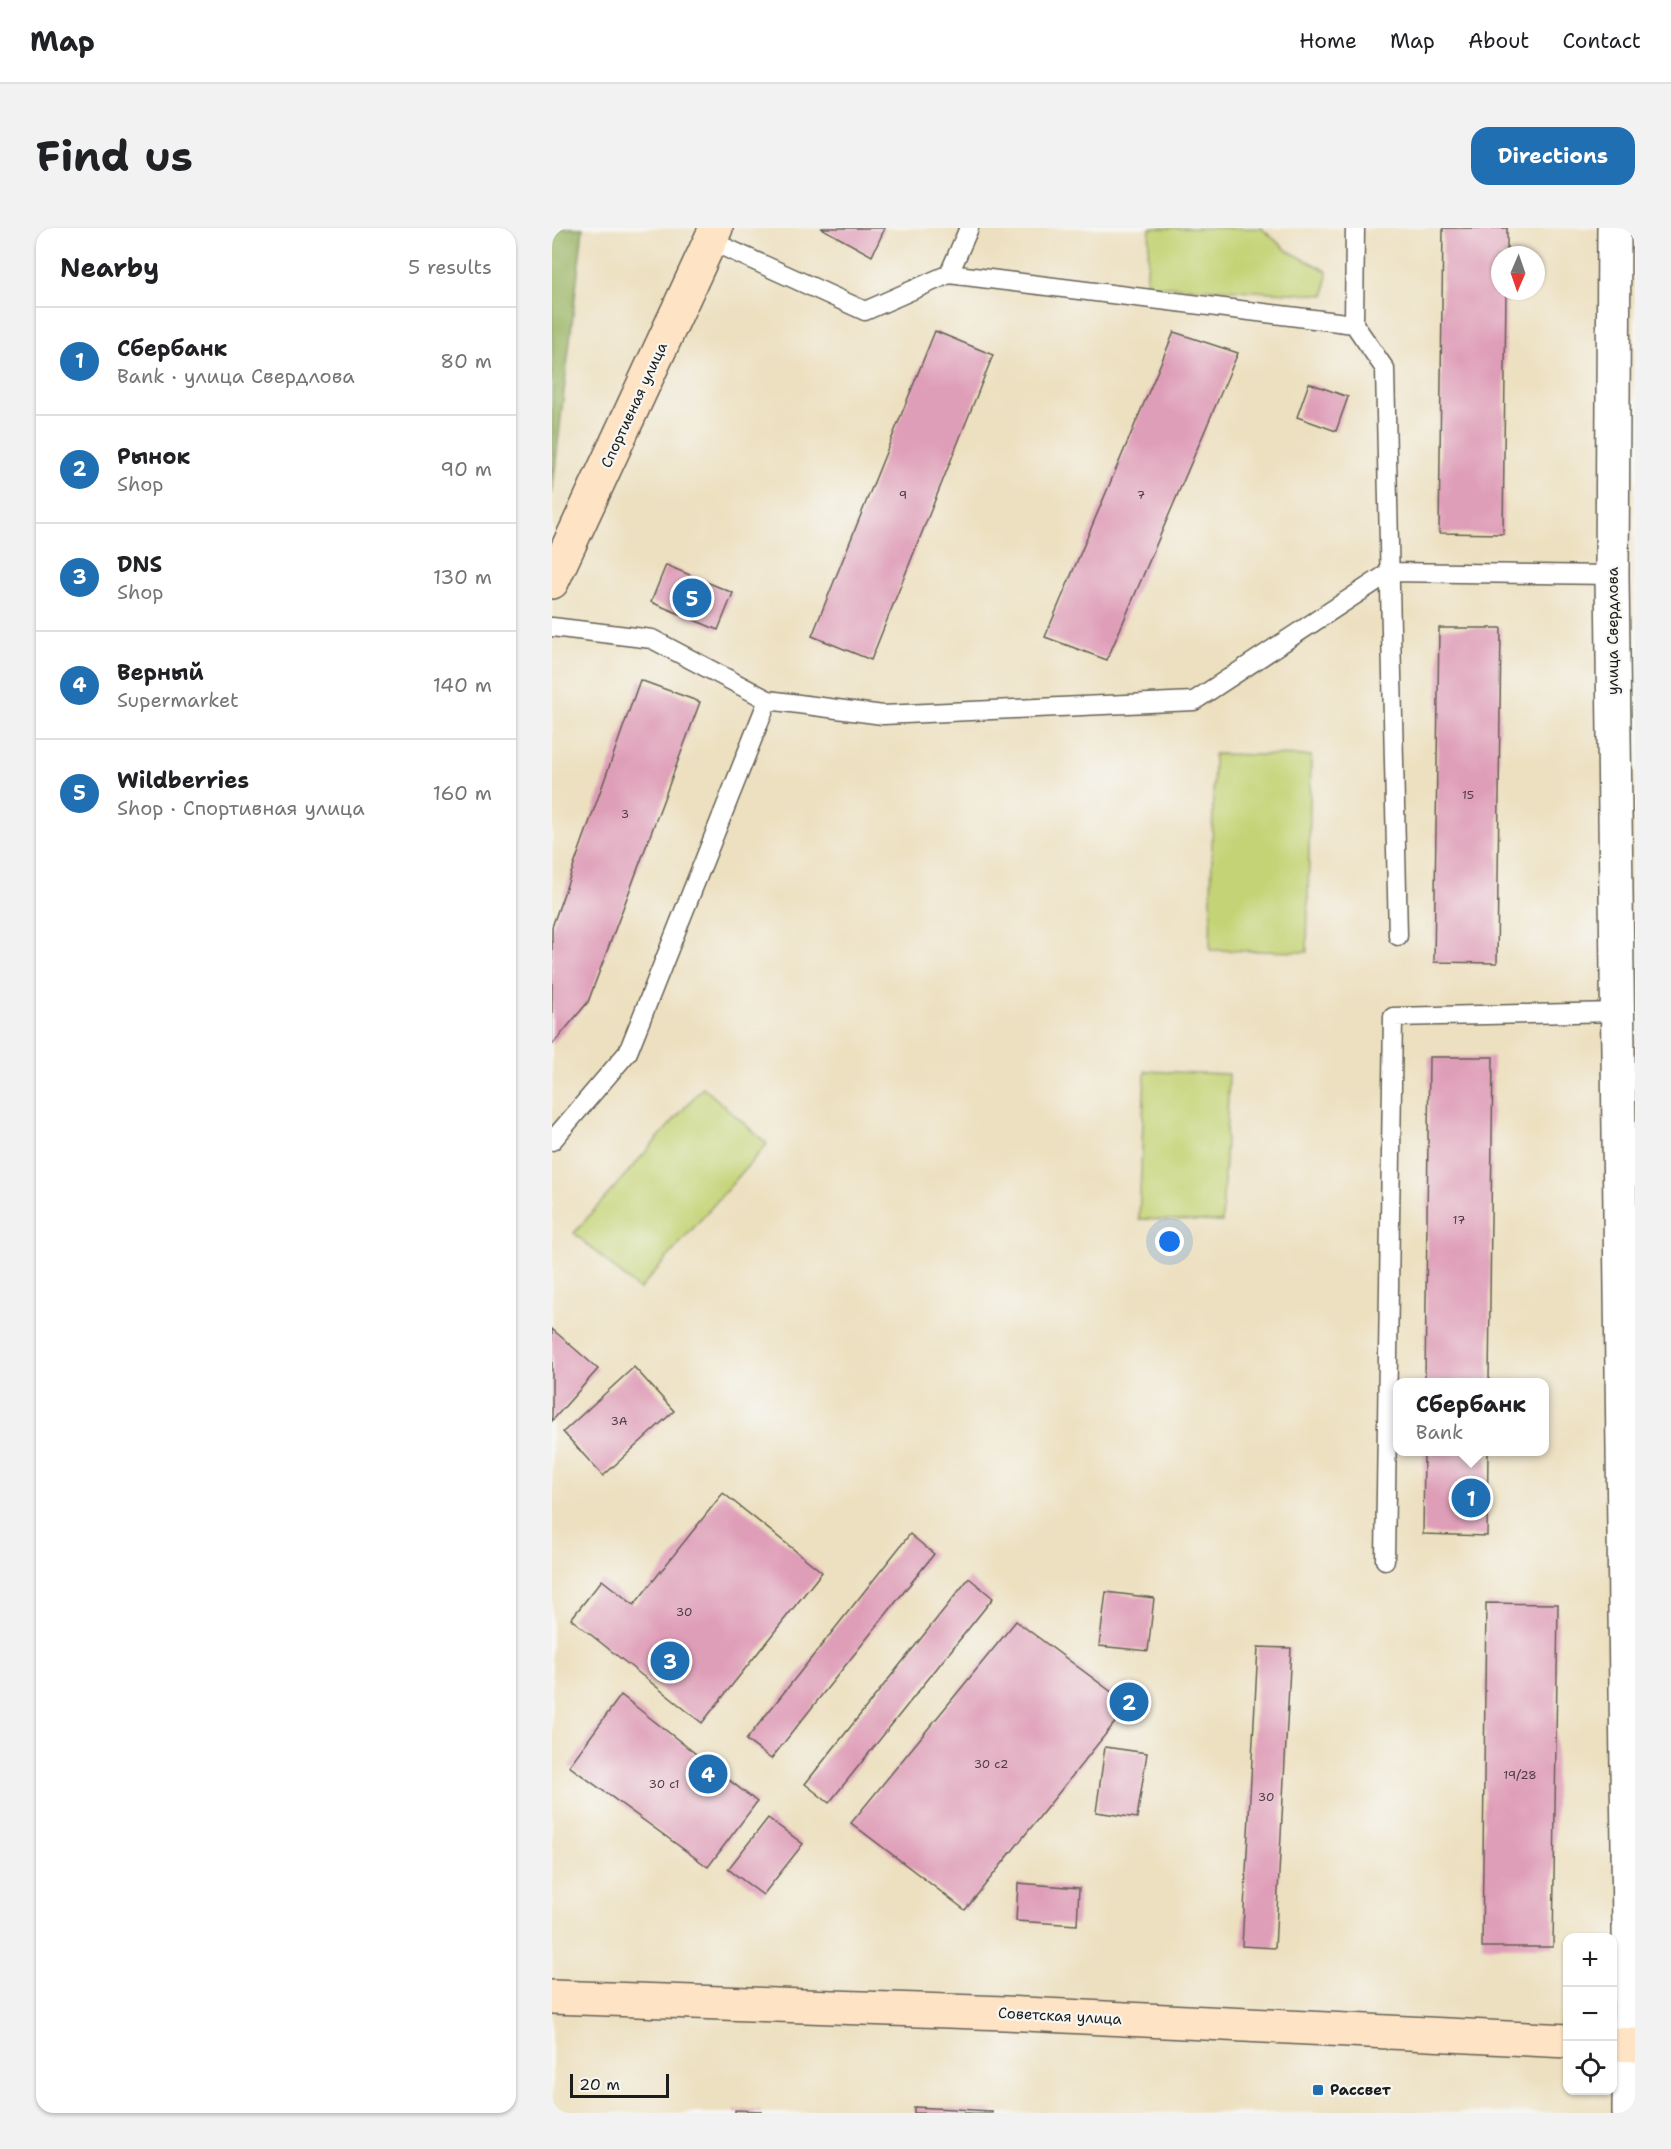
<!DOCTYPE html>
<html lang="en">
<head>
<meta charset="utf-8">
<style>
	:root { --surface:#fff; --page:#f2f2f2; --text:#202124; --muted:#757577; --line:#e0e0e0; --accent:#1f6fb2 }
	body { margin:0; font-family:"Shantell Sans",sans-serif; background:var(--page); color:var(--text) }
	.controls { position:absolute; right:18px; bottom:18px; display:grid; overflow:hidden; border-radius:12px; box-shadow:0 2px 4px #0004 }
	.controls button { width:54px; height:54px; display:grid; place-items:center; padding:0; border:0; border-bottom:2px solid var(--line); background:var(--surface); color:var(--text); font:30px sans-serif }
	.compass { position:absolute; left:939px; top:18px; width:54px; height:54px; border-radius:50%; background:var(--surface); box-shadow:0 2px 4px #0004; rotate:182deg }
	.scale { position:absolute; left:18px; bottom:15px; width:99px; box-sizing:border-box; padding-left:6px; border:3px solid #1c1c1c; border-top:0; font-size:16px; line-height:21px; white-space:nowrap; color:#1c1c1c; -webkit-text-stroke:4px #f6f6f2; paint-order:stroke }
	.you { position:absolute; left:618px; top:1014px; width:21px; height:21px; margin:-15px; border:4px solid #fff; border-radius:50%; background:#1a73e8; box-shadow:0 0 0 9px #1a73e833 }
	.badge { display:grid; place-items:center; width:39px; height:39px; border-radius:50%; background:var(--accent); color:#fff; font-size:20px; font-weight:700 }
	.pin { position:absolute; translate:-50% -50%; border:3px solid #fff; box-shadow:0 2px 6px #0006 }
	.popup { position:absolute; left:841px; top:1150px; width:156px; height:78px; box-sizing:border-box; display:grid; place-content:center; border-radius:12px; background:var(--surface); filter:drop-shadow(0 2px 4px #0005); font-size:20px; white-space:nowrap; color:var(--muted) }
	.popup b { font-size:22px; color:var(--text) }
	.popup::after { content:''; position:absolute; left:50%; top:100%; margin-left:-12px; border:12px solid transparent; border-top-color:var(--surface) }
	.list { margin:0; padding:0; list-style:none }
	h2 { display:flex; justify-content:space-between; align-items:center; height:78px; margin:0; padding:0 24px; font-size:26px }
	h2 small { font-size:20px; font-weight:400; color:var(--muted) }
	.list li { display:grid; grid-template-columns:39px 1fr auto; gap:18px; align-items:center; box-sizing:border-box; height:108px; padding:0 24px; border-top:2px solid var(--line) }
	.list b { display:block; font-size:22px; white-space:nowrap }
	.list p { margin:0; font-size:20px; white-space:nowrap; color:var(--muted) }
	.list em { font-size:20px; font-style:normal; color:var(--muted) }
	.icon { flex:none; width:33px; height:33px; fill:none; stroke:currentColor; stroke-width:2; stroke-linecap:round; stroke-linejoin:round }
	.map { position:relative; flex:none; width:1083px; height:1885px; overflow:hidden; border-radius:18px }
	header { display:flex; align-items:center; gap:36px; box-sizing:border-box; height:84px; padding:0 30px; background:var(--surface); border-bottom:2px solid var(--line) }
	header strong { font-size:28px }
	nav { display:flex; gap:33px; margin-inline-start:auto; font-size:21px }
	.intro { display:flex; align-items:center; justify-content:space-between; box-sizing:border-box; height:144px; padding:0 36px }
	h1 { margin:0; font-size:42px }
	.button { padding:15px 27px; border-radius:18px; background:var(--accent); color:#fff; font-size:21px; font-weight:700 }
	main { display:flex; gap:36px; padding:0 36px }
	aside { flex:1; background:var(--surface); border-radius:18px; box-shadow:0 2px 4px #0004 }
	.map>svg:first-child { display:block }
	.green { fill:#c4d375; stroke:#707848; stroke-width:1.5 }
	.forest { fill:#9bb566; stroke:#5c6841; stroke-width:1.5 }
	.building { fill:#df9eb8 }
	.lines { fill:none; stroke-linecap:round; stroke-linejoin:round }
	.lane-casing { stroke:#656155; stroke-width:21 }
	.street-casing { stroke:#656155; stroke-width:36 }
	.secondary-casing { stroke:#656155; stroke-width:36 }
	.lane { stroke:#fff; stroke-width:18 }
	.street { stroke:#fff; stroke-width:33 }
	.secondary { stroke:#fee4c5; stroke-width:33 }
	.poi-dot { fill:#1f6fb2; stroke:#f6f6f2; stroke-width:2 }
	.labels { text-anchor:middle; stroke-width:4.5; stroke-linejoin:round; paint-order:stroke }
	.number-label { font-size:12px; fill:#4d3c43 }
	.street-label { font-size:15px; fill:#1c1c1c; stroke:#f6f6f2 }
	.poi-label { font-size:15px; font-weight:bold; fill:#1c1c1c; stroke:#f6f6f2; text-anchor:start }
</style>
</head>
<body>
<header>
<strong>Map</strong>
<nav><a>Home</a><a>Map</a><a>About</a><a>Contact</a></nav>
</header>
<div class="intro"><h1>Find us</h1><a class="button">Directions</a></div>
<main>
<aside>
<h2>Nearby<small>5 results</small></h2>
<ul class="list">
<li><span class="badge">1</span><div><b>Сбербанк</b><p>Bank · улица Свердлова</p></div><em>80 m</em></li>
<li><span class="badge">2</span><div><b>Рынок</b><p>Shop</p></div><em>90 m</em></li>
<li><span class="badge">3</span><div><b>DNS</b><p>Shop</p></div><em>130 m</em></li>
<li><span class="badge">4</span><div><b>Верный</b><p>Supermarket</p></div><em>140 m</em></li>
<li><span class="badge">5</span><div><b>Wildberries</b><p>Shop · Спортивная улица</p></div><em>160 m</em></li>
</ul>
</aside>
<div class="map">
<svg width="1083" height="1885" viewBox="0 0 1083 1885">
	<rect width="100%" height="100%" fill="#f6f6f2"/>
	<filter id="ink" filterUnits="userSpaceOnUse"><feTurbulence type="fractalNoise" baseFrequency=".0167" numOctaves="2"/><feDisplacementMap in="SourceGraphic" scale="12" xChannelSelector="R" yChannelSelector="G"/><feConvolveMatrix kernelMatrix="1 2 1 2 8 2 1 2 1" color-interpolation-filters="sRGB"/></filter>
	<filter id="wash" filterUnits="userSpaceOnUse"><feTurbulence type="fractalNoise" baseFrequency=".008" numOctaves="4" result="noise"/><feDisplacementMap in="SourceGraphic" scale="24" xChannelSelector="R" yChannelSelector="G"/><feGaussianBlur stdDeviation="1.35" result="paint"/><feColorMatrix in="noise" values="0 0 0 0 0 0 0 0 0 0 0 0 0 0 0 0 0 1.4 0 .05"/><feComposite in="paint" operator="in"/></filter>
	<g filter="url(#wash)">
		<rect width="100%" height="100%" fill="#ede0c0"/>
		<path class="green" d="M 598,0 L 709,0 L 736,23 L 775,43 L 773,67 L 594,57 Z
			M 662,526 L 759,528 L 755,724 L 658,722 Z
			M 593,843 L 677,846 L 670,994 L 587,991 Z
			M 151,859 L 215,916 L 87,1062 L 22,1005 Z"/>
		<path class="forest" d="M 0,0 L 31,0 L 0,267 Z"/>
		<g id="blocks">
			<path class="building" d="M 269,0 L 333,0 L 320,28 Z
				M 891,0 L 955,0 L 955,27 L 948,27 L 948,63 L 954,63 L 951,306 L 887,305 Z
				M 383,103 L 441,127 L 319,432 L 260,408 Z
				M 622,104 L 686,125 L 555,432 L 493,409 Z
				M 757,155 L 796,169 L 784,203 L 745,189 Z
				M 114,337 L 181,365 L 166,402 L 99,374 Z
				M 887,400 L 949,400 L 945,735 L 882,734 Z
				M 88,452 L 148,474 L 36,774 L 0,817 L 0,699 Z
				M 877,829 L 941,829 L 937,1154 L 873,1154 Z
				M 0,1101 L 46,1141 L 0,1193 Z
				M 82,1139 L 122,1183 L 51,1248 L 11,1204 Z
				M 872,1224 L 936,1224 L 935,1308 L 871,1306 Z
				M 171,1265 L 270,1344 L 150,1495 L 19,1391 L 50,1352 L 82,1377 Z
				M 358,1306 L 382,1326 L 219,1531 L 194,1512 Z
				M 417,1350 L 441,1370 L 277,1575 L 253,1556 Z
				M 554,1364 L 602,1370 L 596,1423 L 547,1418 Z
				M 934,1375 L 1006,1376 L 1001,1719 L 930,1719 Z
				M 464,1393 L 577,1477 L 413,1682 L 299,1595 Z
				M 706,1419 L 739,1420 L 723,1720 L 690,1718 Z
				M 69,1467 L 205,1574 L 156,1639 L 17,1538 Z
				M 553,1519 L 595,1525 L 585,1590 L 544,1584 Z
				M 216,1590 L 251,1616 L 211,1667 L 176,1641 Z
				M 466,1655 L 527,1660 L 525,1697 L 464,1693 Z
				M 362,1879 L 440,1883 L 440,1885 L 362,1885 Z
				M 183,1882 L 209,1883 L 208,1885 L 183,1885 Z"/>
		</g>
	</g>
	<g filter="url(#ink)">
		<use href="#blocks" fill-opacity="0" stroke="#656155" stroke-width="1.5"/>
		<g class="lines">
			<defs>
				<path id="lane" d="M 803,0 L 802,96 L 833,141 L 846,708
					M 159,13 L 313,83 L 397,46 L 417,0
					M 397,46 L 802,96
					M 0,399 L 100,411 L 216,472 L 76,824 L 0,913
					M 216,472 L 331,487 L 642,473 L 838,344 L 1060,347
					M 833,1332 L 841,789 L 1065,784"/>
				<path id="street" d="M 1062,0 L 1060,347 L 1078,1778 L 1077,1885"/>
				<path id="secondary" d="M 0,354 L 164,0
					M 0,1769 L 453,1785 L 1016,1813
					M 1060,1816 L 1083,1817"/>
			</defs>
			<use href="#lane" class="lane-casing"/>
			<use href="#street" class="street-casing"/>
			<use href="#secondary" class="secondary-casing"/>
			<use href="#lane" class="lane"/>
			<use href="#street" class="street"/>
			<use href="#secondary" class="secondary"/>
		</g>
	</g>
	<rect class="poi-dot" x="760" y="1856" width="12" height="12" rx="3"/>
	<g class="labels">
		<g class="number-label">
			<text x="351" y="271">9</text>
			<text x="589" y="271">7</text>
			<text x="916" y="571">15</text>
			<text x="73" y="590">3</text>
			<text x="907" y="996">17</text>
			<text x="67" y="1197">3А</text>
			<text x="132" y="1388">30</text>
			<text x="439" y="1540">30 c2</text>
			<text x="968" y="1551">19/28</text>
			<text x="112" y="1560">30 с1</text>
			<text x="714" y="1573">30</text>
		</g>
		<g class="street-label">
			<text transform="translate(82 177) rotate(-65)" y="5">Спортивная улица</text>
			<text transform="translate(1061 403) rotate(-90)" y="5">улица Свердлова</text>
			<text transform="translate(508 1788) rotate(3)" y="5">Советская улица</text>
		</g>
		<g class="poi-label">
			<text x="778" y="1867">Рассвет</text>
		</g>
	</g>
</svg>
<div class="controls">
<button>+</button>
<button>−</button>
<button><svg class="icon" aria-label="locate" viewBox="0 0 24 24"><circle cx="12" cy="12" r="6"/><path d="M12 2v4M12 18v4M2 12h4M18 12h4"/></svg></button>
</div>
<svg class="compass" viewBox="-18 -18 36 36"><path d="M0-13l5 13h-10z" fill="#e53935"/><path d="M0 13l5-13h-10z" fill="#757577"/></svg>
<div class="scale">20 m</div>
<div class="you"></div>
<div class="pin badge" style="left:919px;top:1270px">1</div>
<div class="popup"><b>Сбербанк</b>Bank</div>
<div class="pin badge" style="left:577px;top:1474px">2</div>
<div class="pin badge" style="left:118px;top:1433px">3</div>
<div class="pin badge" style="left:156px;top:1546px">4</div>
<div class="pin badge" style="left:140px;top:370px">5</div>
</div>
</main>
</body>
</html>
